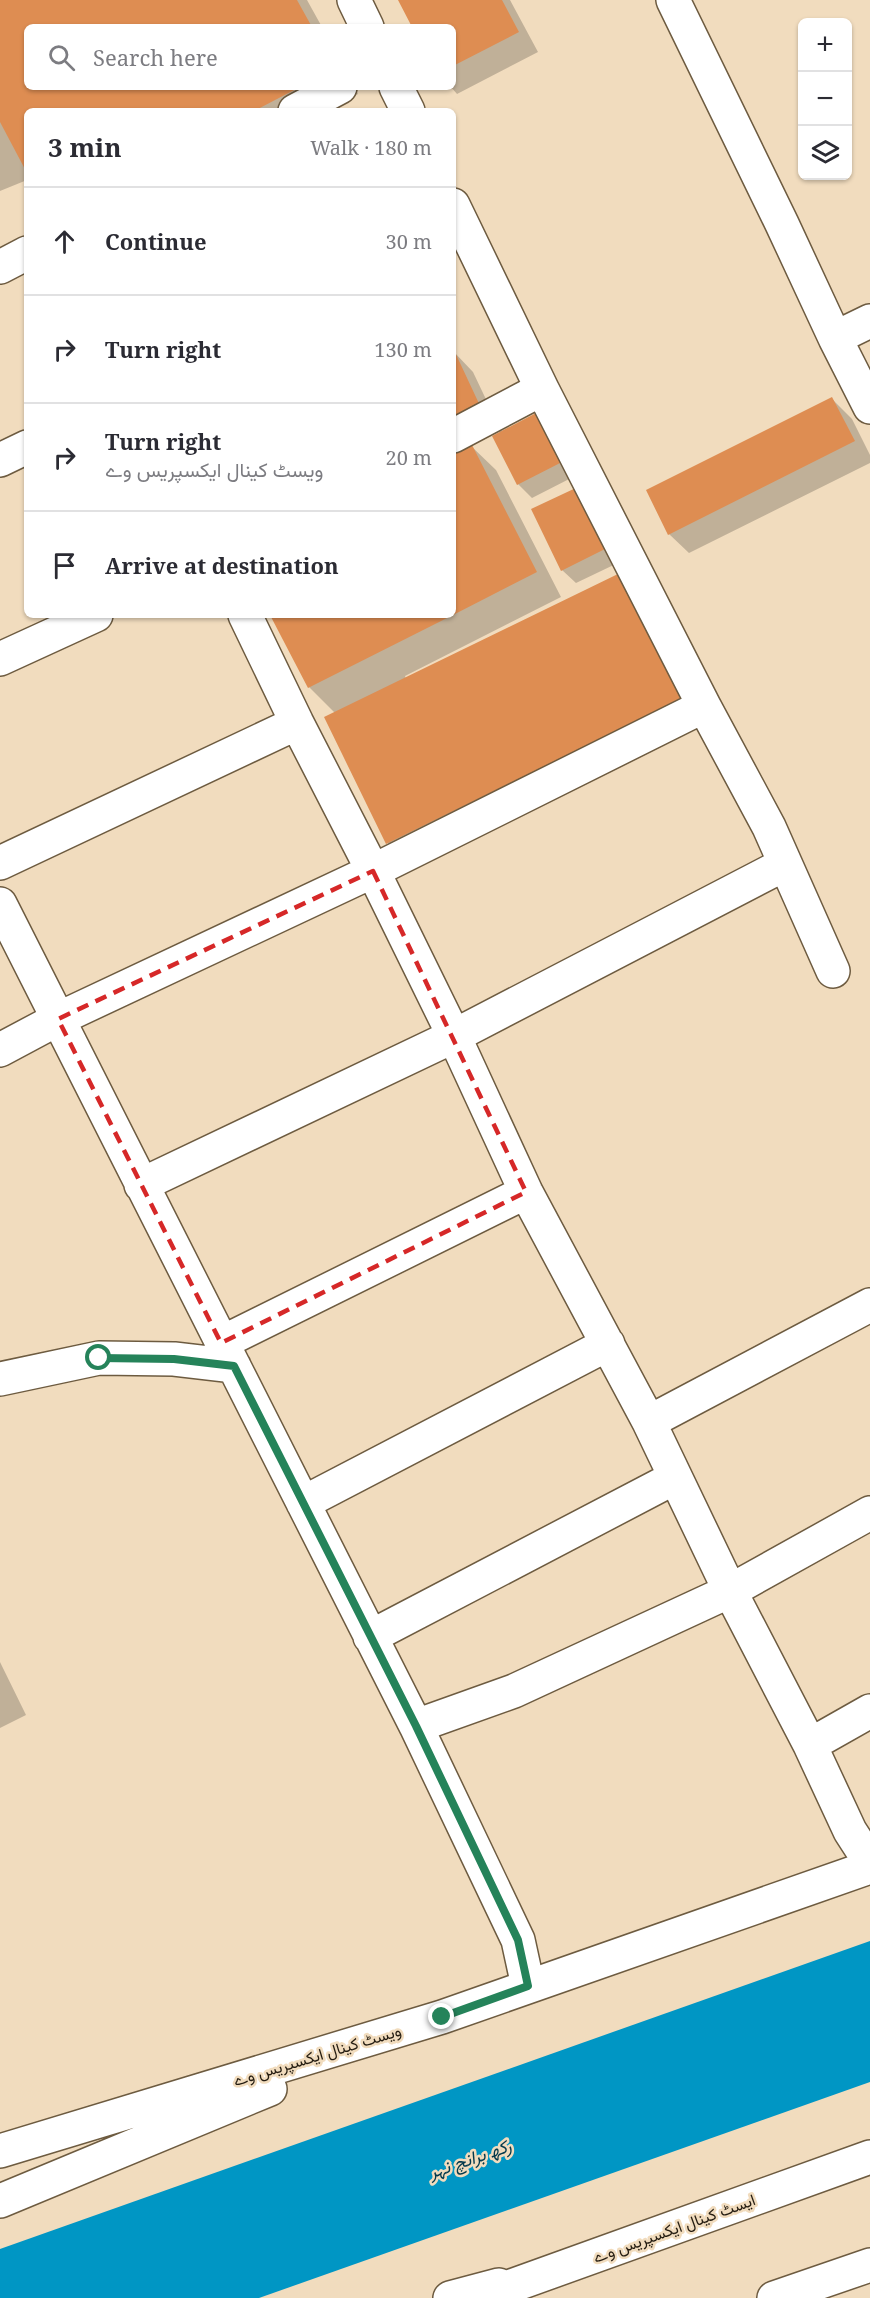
<!DOCTYPE html>
<html lang="en">
<head>
<meta charset="utf-8">
<style>
	:root { --surface:#fff; --page:#f2f2f3; --text:#2b2b33; --muted:#7c7c81; --line:#e1e1e2 }
	body { margin:0; font-family:"Noto Serif",Vazirmatn,serif; background:var(--page); color:var(--text) }
	.controls { position:absolute; right:18px; top:18px; display:grid; overflow:hidden; border-radius:9px; box-shadow:0 2px 4px #0004 }
	.controls button { width:54px; height:54px; display:grid; place-items:center; padding:0; border:0; border-bottom:2px solid var(--line); background:var(--surface); color:var(--text); font:30px sans-serif }
	.stop { position:absolute; width:18px; height:18px; margin:-14px; border:4px solid #25835a; border-radius:50%; background:#fff }
	.stop.end { background:#25835a; border-color:#fff; box-shadow:0 2px 6px #0008 }
	.list { margin:0; padding:0; list-style:none }
	h2 { display:flex; justify-content:space-between; align-items:center; height:78px; margin:0; padding:0 24px; font-size:26px }
	h2 small { font-size:20px; font-weight:400; color:var(--muted) }
	.list li { display:grid; grid-template-columns:39px 1fr auto; gap:18px; align-items:center; box-sizing:border-box; height:108px; padding:0 24px; border-top:2px solid var(--line) }
	.list b { display:block; font-size:22px; white-space:nowrap }
	.list p { margin:0; font-size:20px; white-space:nowrap; color:var(--muted) }
	.list em { font-size:20px; font-style:normal; color:var(--muted) }
	.icon { flex:none; width:33px; height:33px; fill:none; stroke:currentColor; stroke-width:2; stroke-linecap:round; stroke-linejoin:round }
	.map { position:relative; flex:none; width:870px; height:2298px; overflow:hidden }
	.search { position:absolute; background:var(--surface); box-shadow:0 2px 4px #0004; left:24px; top:24px; width:432px; height:66px; display:flex; align-items:center; gap:15px; box-sizing:border-box; padding:0 21px; border-radius:9px; color:var(--muted); font-size:22px }
	.panel { position:absolute; background:var(--surface); box-shadow:0 2px 4px #0004; left:24px; top:108px; width:432px; height:510px; border-radius:9px }
	.map>svg:first-child { display:block }
	.water { fill:#0096c4 }
	.shadow { fill:#0003 }
	.building { fill:#de8d52 }
	.lines { fill:none; stroke-linecap:round; stroke-linejoin:round }
	.minor-casing { stroke:#6d5b40; stroke-width:36 }
	.primary-casing { stroke:#6d5b40; stroke-width:36 }
	.minor { stroke:#fff; stroke-width:33 }
	.primary { stroke:#fff; stroke-width:33 }
	.route { stroke:#25835a; stroke-width:8 }
	.marked { fill:none; stroke:#d62828; stroke-width:4.5; stroke-dasharray:12 8; stroke-linejoin:round }
	.labels { text-anchor:middle; stroke-width:5; stroke-linejoin:round; paint-order:stroke }
	.street-label { font-size:16px; fill:#241c11; stroke:#f1dcbe }
	.water-label { font-size:18px; font-style:italic; fill:#03394c; stroke:#f1dcbe }
</style>
</head>
<body>
<div class="map">
<svg width="870" height="2298" viewBox="0 0 870 2298">
	<rect width="100%" height="100%" fill="#f1dcbe"/>
	<path class="water" d="M 870,1941 L 870,2082 L 259,2298 L 0,2298 L 0,2249 Z"/>
	<path class="shadow" d="M 0,0 L 307,0 L 322,27 L 27,27 L 27,87 L 355,87 L 358,94 L 325,111 L 27,111 L 27,180 L 0,191 Z
		M 400,0 L 510,0 L 538,52 L 457,94 L 451,87 L 453,87 L 453,27 L 414,27 Z
		M 454,352 L 473,372 L 502,433 L 538,414 L 577,475 L 532,498 L 518,484 L 500,431 L 470,445 L 496,470 L 561,597 L 405,676 L 406,679 L 706,724 L 412,868 L 388,843 L 335,713 L 309,687 L 272,615 L 453,615 Z
		M 832,399 L 852,419 L 870,455 L 870,463 L 689,553 L 669,534 Z
		M 579,488 L 622,561 L 576,583 L 562,570 Z
		M 0,1662 L 26,1715 L 0,1728 Z"/>
	<path class="building" d="M 0,0 L 297,0 L 312,27 L 27,27 L 27,87 L 300,87 L 254,111 L 27,111 L 27,173 L 0,122 Z
		M 398,0 L 502,0 L 519,32 L 453,66 L 453,27 L 412,27 Z
		M 453,348 L 482,410 L 453,424 Z
		M 832,397 L 855,441 L 668,535 L 646,490 Z
		M 538,412 L 564,461 L 517,485 L 492,436 Z
		M 471,443 L 537,572 L 453,615 L 453,452 Z
		M 580,486 L 609,547 L 561,571 L 531,509 Z
		M 620,573 L 682,699 L 386,844 L 324,717 Z
		M 270,615 L 453,615 L 308,688 Z"/>
	<g class="lines">
		<defs>
			<path id="minor" d="M 354,0 L 367,27
				M 673,0 L 782,224 L 835,338 L 870,407
				M 396,87 L 408,111
				M 295,111 L 340,87
				M 453,205 L 542,389 L 704,706 L 769,827 L 833,971
				M 0,267 L 27,253
				M 835,338 L 870,321
				M 453,436 L 542,389
				M 0,460 L 27,447
				M 245,615 L 297,723 L 373,871 L 454,1036 L 526,1192 L 649,1422 L 730,1591 L 810,1745 L 850,1831 L 870,1862
				M 0,659 L 96,615
				M 0,863 L 297,723
				M 0,904 L 416,1726 L 518,1940 L 528,1986
				M 0,1050 L 58,1019 L 373,871 L 704,706
				M 141,1185 L 454,1036 L 785,864
				M 221,1343 L 526,1192
				M 0,1379 L 99,1358 L 174,1359 L 234,1366
				M 649,1422 L 870,1305
				M 303,1503 L 608,1344
				M 370,1637 L 674,1478
				M 416,1726 L 514,1691 L 730,1591 L 870,1513
				M 810,1745 L 870,1711
				M 774,2298 L 870,2265"/>
			<path id="primary" d="M 0,2151 L 442,2017 L 870,1867
				M 0,2201 L 270,2089
				M 450,2298 L 499,2285
				M 478,2298 L 870,2157"/>
		</defs>
		<use href="#minor" class="minor-casing"/>
		<use href="#primary" class="primary-casing"/>
		<use href="#minor" class="minor"/>
		<use href="#primary" class="primary"/>
	</g>
	<g class="lines">
		<path class="route" d="M 99,1358 L 174,1359 L 234,1366 L 416,1726 L 518,1940 L 528,1986 L 442,2017"/>
	</g>
	<path class="marked" d="M 373,871 L 526,1192 L 221,1343 L 58,1019 Z"/>
	<g class="labels">
		<g class="street-label">
			<text transform="translate(317 2055) rotate(-17)" y="6">ویسٹ کینال ایکسپریس وے</text>
			<text transform="translate(674 2228) rotate(-20)" y="6">ایسٹ کینال ایکسپریس وے</text>
		</g>
		<g class="water-label">
			<text transform="translate(470 2159) rotate(-19)" y="6">رکھ برانچ نہر</text>
		</g>
	</g>
</svg>
<div class="controls">
<button>+</button>
<button>−</button>
<button><svg class="icon" aria-label="layers" viewBox="0 0 24 24"><path d="M12 4l9 5-9 5-9-5zM3 14l9 5 9-5"/></svg></button>
</div>
<div class="stop" style="left:99px;top:1358px"></div>
<div class="stop end" style="left:442px;top:2017px"></div>
<div class="search"><svg class="icon" aria-label="search" viewBox="0 0 24 24"><circle cx="10" cy="10" r="6"/><path d="M15 15l6 6"/></svg>Search here</div>
<section class="panel">
<h2>3 min<small>Walk · 180 m</small></h2>
<ul class="list">
<li><svg class="icon" aria-label="ahead" viewBox="0 0 24 24"><path d="M12 20V5M6 11l6-6 6 6"/></svg><div><b>Continue</b></div><em>30 m</em></li>
<li><svg class="icon" aria-label="right" viewBox="0 0 24 24"><path d="M7 20v-9h11M14 6l5 5-5 5"/></svg><div><b>Turn right</b></div><em>130 m</em></li>
<li><svg class="icon" aria-label="right" viewBox="0 0 24 24"><path d="M7 20v-9h11M14 6l5 5-5 5"/></svg><div><b>Turn right</b><p>ویسٹ کینال ایکسپریس وے</p></div><em>20 m</em></li>
<li><svg class="icon" aria-label="arrive" viewBox="0 0 24 24"><path d="M6 21V4h12l-3 4 3 4H6"/></svg><div><b>Arrive at destination</b></div></li>
</ul>
</section>
</div>
</body>
</html>
